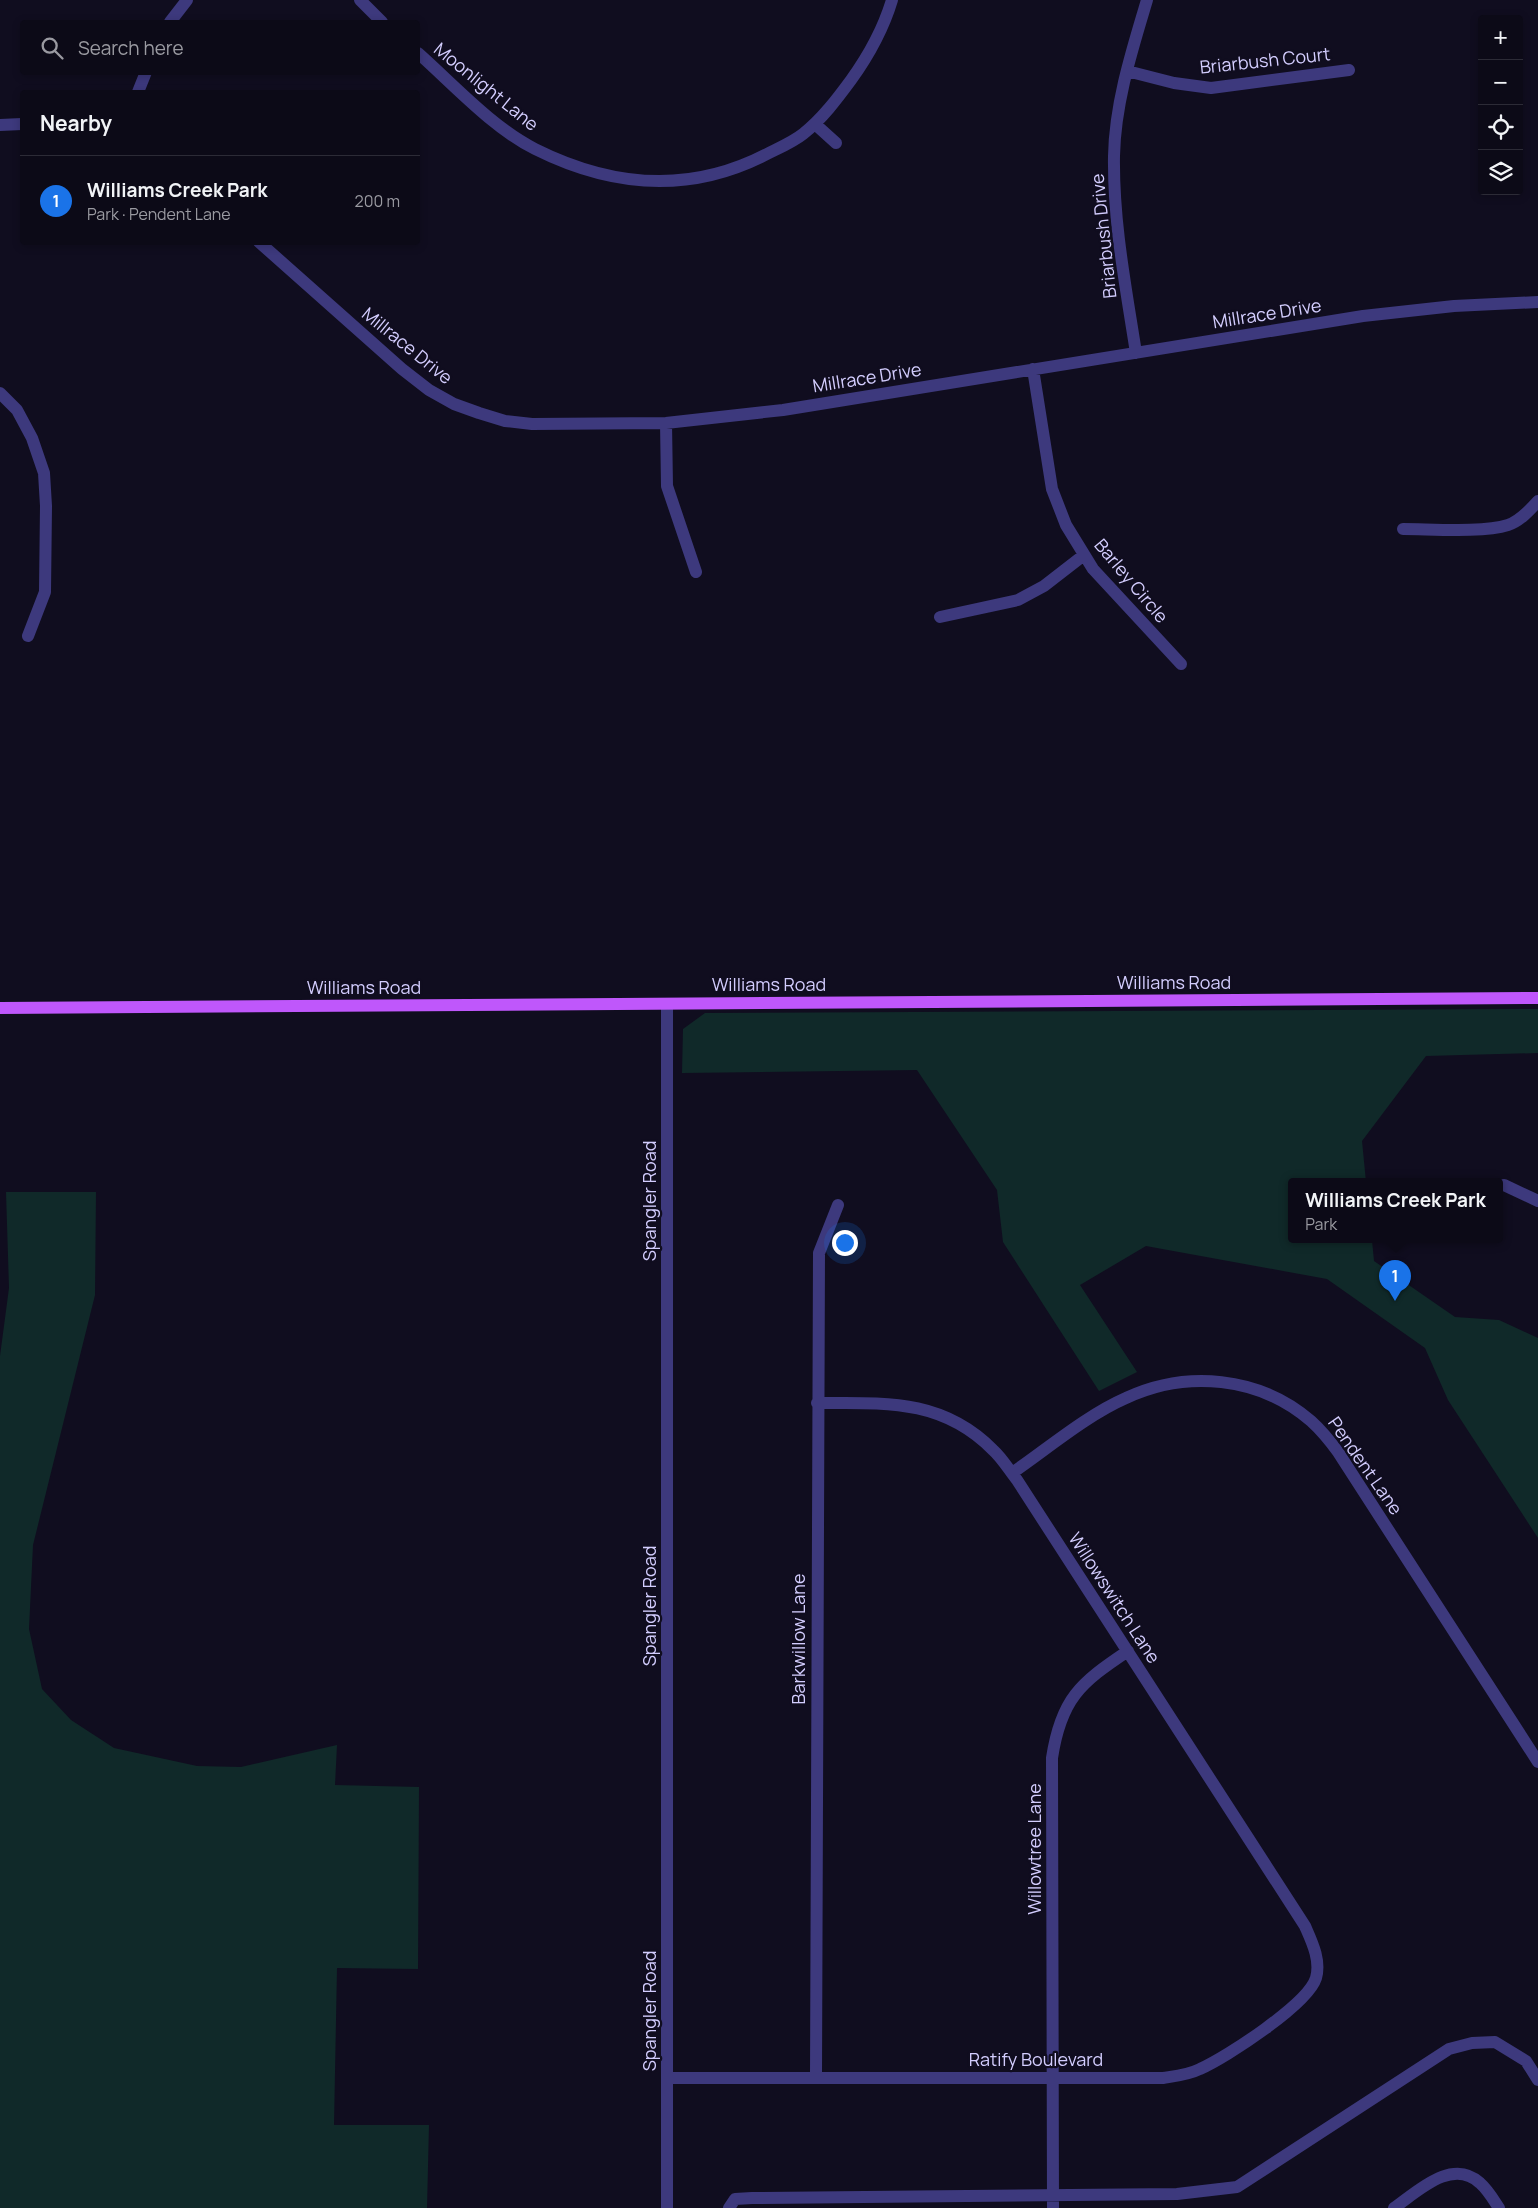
<!DOCTYPE html>
<html lang="en">
<head>
<meta charset="utf-8">
<style>
	:root { --surface:#0c0a17; --page:#151320; --text:#f1f3f6; --muted:#9a9aa1; --line:#2c2b36; --accent:#1a73e8 }
	body { margin:0; font-family:Manrope,sans-serif; background:var(--page); color:var(--text) }
	.controls { position:absolute; right:15px; top:15px; display:grid; overflow:hidden; border-radius:5px; box-shadow:0 2px 8px #0003 }
	.controls button { width:45px; height:45px; display:grid; place-items:center; padding:0; border:0; border-bottom:1px solid var(--line); background:var(--surface); color:var(--text); font:25px sans-serif }
	.you { position:absolute; left:844px; top:1242px; width:18px; height:18px; margin:-12px; border:4px solid #fff; border-radius:50%; background:#1a73e8; box-shadow:0 0 0 8px #1a73e833 }
	.badge { display:grid; place-items:center; width:32px; height:32px; border-radius:50%; background:var(--accent); color:#fff; font-size:16px; font-weight:700 }
	.pin { position:absolute; translate:-50% -41px; filter:drop-shadow(0 1px 2px #0008) }
	.pin::after { content:''; position:absolute; top:26px; width:18px; height:15px; background:inherit; clip-path:polygon(0 0,100% 0,50% 100%) }
	.popup { position:absolute; left:1288px; top:1178px; width:215px; height:65px; box-sizing:border-box; display:grid; place-content:center; border-radius:5px; background:var(--surface); filter:drop-shadow(0 1px 4px #0005); font-size:16px; white-space:nowrap; color:var(--muted) }
	.popup b { font-size:19px; color:var(--text) }
	.popup::after { content:''; position:absolute; left:50%; top:100%; margin-left:-10px; border:10px solid transparent; border-top-color:var(--surface) }
	.list { margin:0; padding:0; list-style:none }
	h2 { display:flex; justify-content:space-between; align-items:center; height:65px; margin:0; padding:0 20px; font-size:21px }
	h2 small { font-size:16px; font-weight:400; color:var(--muted) }
	.list li { display:grid; grid-template-columns:32px 1fr auto; gap:15px; align-items:center; box-sizing:border-box; height:90px; padding:0 20px; border-top:1px solid var(--line) }
	.list b { display:block; font-size:19px; white-space:nowrap }
	.list p { margin:0; font-size:16px; white-space:nowrap; color:var(--muted) }
	.list em { font-size:16px; font-style:normal; color:var(--muted) }
	.icon { flex:none; width:28px; height:28px; fill:none; stroke:currentColor; stroke-width:2; stroke-linecap:round; stroke-linejoin:round }
	.map { position:relative; flex:none; width:1538px; height:2208px; overflow:hidden }
	.search { position:absolute; background:var(--surface); box-shadow:0 2px 8px #0003; left:20px; top:20px; width:400px; height:55px; display:flex; align-items:center; gap:12px; box-sizing:border-box; padding:0 18px; border-radius:5px; color:var(--muted); font-size:19px }
	.panel { position:absolute; background:var(--surface); box-shadow:0 2px 8px #0003; left:20px; top:90px; width:400px; height:155px; border-radius:5px }
	.map>svg:first-child { display:block }
	.green { fill:#102929 }
	.lines { fill:none; stroke-linecap:round; stroke-linejoin:round }
	.minor { stroke:#3d397d; stroke-width:12 }
	.major { stroke:#bf57fb; stroke-width:12 }
	.labels { text-anchor:middle; stroke-width:4.5; stroke-linejoin:round; paint-order:stroke }
	.street-label { font-size:18px; fill:#d3cdfe; stroke:#100d1f }
</style>
</head>
<body>
<div class="map">
<svg width="1538" height="2208" viewBox="0 0 1538 2208">
	<rect width="100%" height="100%" fill="#100d1f"/>
	<path class="green" d="M 1538,1009 L 1538,1053 L 1426,1056 L 1362,1141 L 1366,1182 L 1291,1182 L 1291,1240 L 1372,1240 L 1374,1261 L 1455,1317 L 1499,1320 L 1538,1338 L 1538,1538 L 1448,1400 L 1425,1348 L 1327,1279 L 1146,1246 L 1080,1285 L 1137,1372 L 1099,1391 L 1003,1242 L 997,1190 L 917,1070 L 682,1073 L 683,1029 L 705,1013 Z
		M 6,1192 L 96,1192 L 95,1295 L 33,1545 L 29,1629 L 42,1689 L 71,1720 L 114,1748 L 197,1766 L 241,1767 L 337,1745 L 335,1785 L 419,1787 L 418,1969 L 337,1968 L 334,2125 L 429,2125 L 427,2208 L 0,2208 L 0,1356 L 9,1288 Z"/>
	<g class="lines">
		<path class="minor" d="M 360,0 L 382,22
			M 170,22 L 187,0
			M 418,53 C 453,84 493,128 535,149 C 611,187 690,194 767,154 C 779,148 793,142 803,134 C 822,119 837,99 851,80 C 869,55 883,30 892,0
			M 1127,71 L 1174,83 L 1211,88 L 1349,70
			M 138,92 L 146,72
			M 815,124 L 836,143
			M 0,125 L 22,124
			M 259,242 L 402,369 L 429,390 L 454,404 L 479,413 L 505,421 L 532,424 L 666,423 L 783,410 L 1363,316 L 1454,306 L 1538,302
			M 1136,353 C 1126,288 1113,222 1114,156 C 1115,103 1132,50 1147,0
			M 1033,369 L 1052,489 L 1066,525 L 1093,569 L 1181,664
			M 0,393 L 17,410 L 32,438 L 44,473 L 46,506 L 45,592 L 28,636
			M 666,423 L 667,486 L 696,572
			M 1403,529 C 1431,529 1483,533 1508,525 C 1520,521 1530,510 1538,501
			M 940,617 L 1018,600 L 1044,586 L 1084,555
			M 1504,1185 L 1538,1201
			M 1012,1473 C 1047,1449 1087,1415 1126,1398 C 1186,1370 1259,1376 1311,1421 C 1321,1430 1330,1441 1338,1452 L 1538,1762
			M 816,2077 L 819,1253 L 838,1205
			M 668,2078 L 1163,2078 C 1176,2076 1188,2075 1200,2069 C 1227,2057 1308,2004 1316,1978 C 1321,1960 1312,1942 1305,1926 L 1017,1480 C 1009,1470 1002,1458 993,1450 C 942,1398 883,1403 817,1403
			M 667,2208 L 667,1004
			M 729,2208 L 735,2199 L 752,2198 L 1177,2194 L 1237,2187 L 1449,2049 L 1472,2043 L 1495,2042 L 1526,2061 L 1538,2080
			M 1053,2208 L 1052,1758 C 1061,1699 1080,1683 1128,1651
			M 1394,2208 C 1417,2192 1452,2157 1480,2183 C 1488,2190 1493,2199 1499,2208"/>
		<path class="major" d="M 0,1008 L 1538,998"/>
	</g>
	<g class="labels">
		<g class="street-label">
			<text transform="translate(1265 61) rotate(-6)" y="6">Briarbush Court</text>
			<text transform="translate(486 87) rotate(39)" y="6">Moonlight Lane</text>
			<text transform="translate(1104 236) rotate(-96)" y="6">Briarbush Drive</text>
			<text transform="translate(1267 314) rotate(-9)" y="6">Millrace Drive</text>
			<text transform="translate(407 346) rotate(39)" y="6">Millrace Drive</text>
			<text transform="translate(867 378) rotate(-9)" y="6">Millrace Drive</text>
			<text transform="translate(1131 581) rotate(50)" y="6">Barley Circle</text>
			<text x="1174" y="989">Williams Road</text>
			<text x="769" y="991">Williams Road</text>
			<text x="364" y="994">Williams Road</text>
			<text transform="translate(650 1201) rotate(-90)" y="6">Spangler Road</text>
			<text transform="translate(1365 1466) rotate(55)" y="6">Pendent Lane</text>
			<text transform="translate(1114 1598) rotate(57)" y="6">Willowswitch Lane</text>
			<text transform="translate(650 1606) rotate(-90)" y="6">Spangler Road</text>
			<text transform="translate(799 1639) rotate(-90)" y="6">Barkwillow Lane</text>
			<text transform="translate(1035 1849) rotate(-90)" y="6">Willowtree Lane</text>
			<text transform="translate(650 2011) rotate(-90)" y="6">Spangler Road</text>
			<text x="1036" y="2066">Ratify Boulevard</text>
		</g>
	</g>
</svg>
<div class="controls">
<button>+</button>
<button>−</button>
<button><svg class="icon" aria-label="locate" viewBox="0 0 24 24"><circle cx="12" cy="12" r="6"/><path d="M12 2v4M12 18v4M2 12h4M18 12h4"/></svg></button>
<button><svg class="icon" aria-label="layers" viewBox="0 0 24 24"><path d="M12 4l9 5-9 5-9-5zM3 14l9 5 9-5"/></svg></button>
</div>
<div class="you"></div>
<div class="pin badge" style="left:1395px;top:1301px">1</div>
<div class="popup"><b>Williams Creek Park</b>Park</div>
<div class="search"><svg class="icon" aria-label="search" viewBox="0 0 24 24"><circle cx="10" cy="10" r="6"/><path d="M15 15l6 6"/></svg>Search here</div>
<section class="panel">
<h2>Nearby<small></small></h2>
<ul class="list">
<li><span class="badge">1</span><div><b>Williams Creek Park</b><p>Park · Pendent Lane</p></div><em>200 m</em></li>
</ul>
</section>
</div>
</body>
</html>
